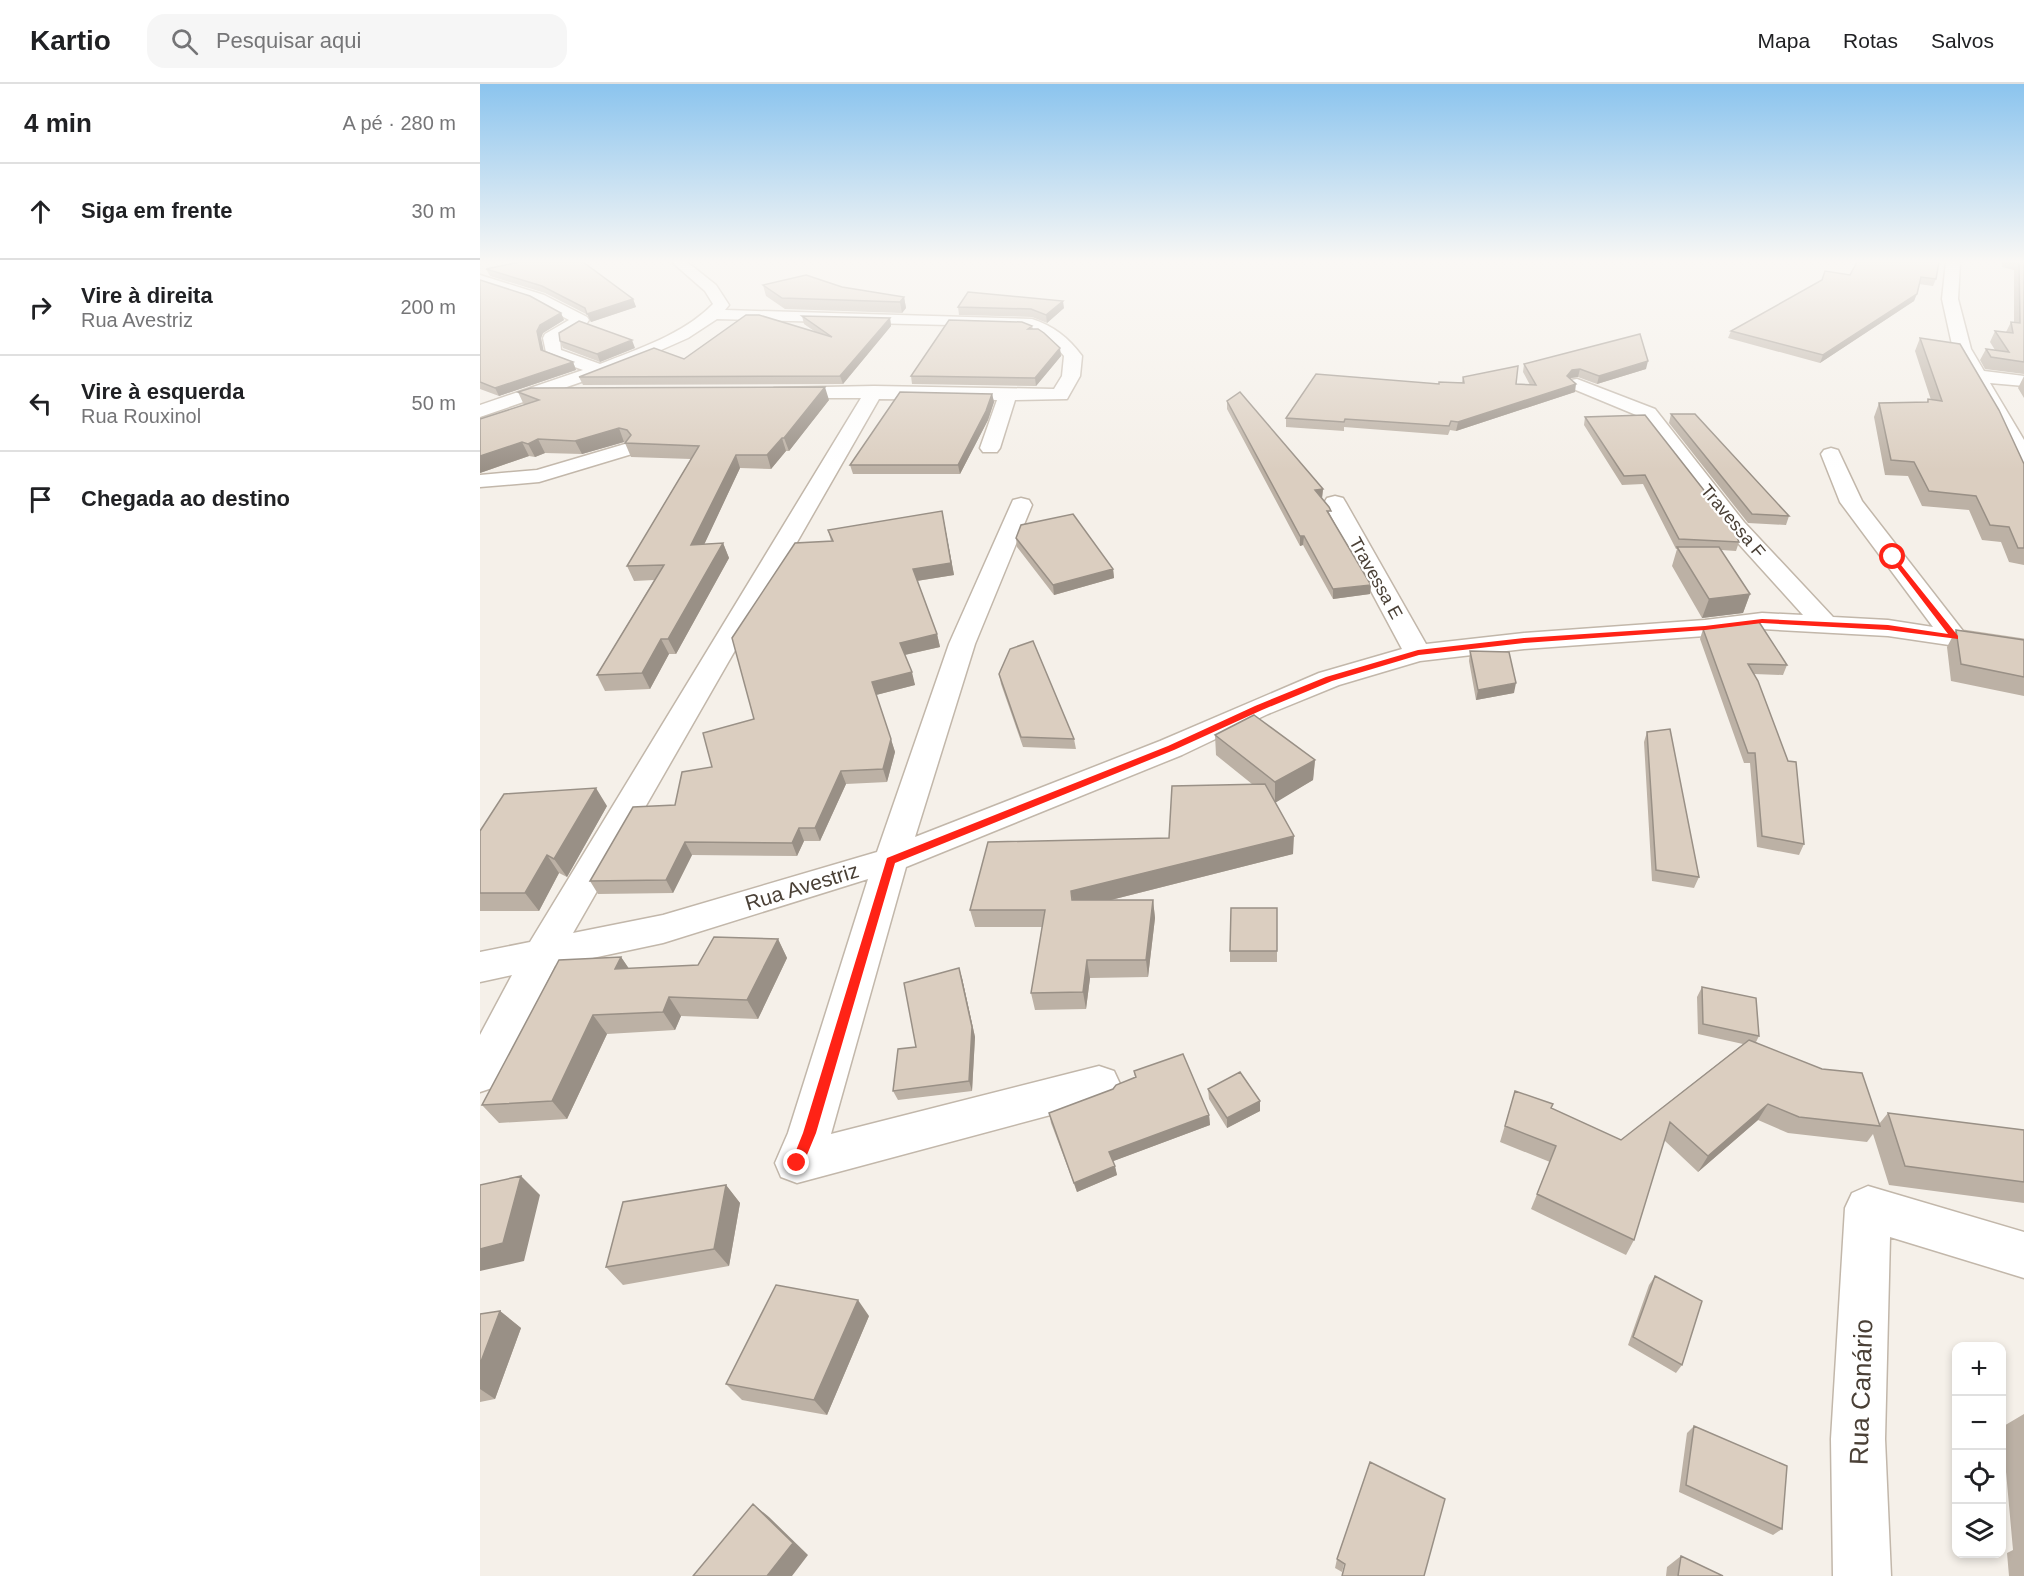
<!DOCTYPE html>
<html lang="pt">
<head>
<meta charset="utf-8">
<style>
	:root { --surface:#fff; --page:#f6f6f6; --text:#202124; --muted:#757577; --line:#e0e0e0 }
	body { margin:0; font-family:Helvetica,sans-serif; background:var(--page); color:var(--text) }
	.controls { position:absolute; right:18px; bottom:18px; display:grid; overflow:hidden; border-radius:12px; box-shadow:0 3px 9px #0003 }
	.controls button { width:54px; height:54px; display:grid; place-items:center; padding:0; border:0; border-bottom:2px solid var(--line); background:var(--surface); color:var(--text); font:30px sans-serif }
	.stop { position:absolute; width:18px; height:18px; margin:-14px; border:4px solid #ff2316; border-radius:50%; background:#fff }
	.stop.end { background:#ff2316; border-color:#fff; box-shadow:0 2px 6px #0008 }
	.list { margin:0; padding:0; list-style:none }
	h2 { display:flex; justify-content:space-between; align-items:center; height:78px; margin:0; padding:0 24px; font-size:26px }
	h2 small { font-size:20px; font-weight:400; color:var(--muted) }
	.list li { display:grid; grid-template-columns:39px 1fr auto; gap:18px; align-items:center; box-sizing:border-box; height:96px; padding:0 24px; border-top:2px solid var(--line) }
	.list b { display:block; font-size:22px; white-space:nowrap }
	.list p { margin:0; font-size:20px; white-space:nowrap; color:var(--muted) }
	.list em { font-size:20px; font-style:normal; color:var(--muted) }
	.icon { flex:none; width:33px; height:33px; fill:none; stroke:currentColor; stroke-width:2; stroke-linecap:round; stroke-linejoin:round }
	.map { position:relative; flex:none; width:1544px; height:1492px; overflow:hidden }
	header { display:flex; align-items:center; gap:36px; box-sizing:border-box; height:84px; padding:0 30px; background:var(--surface); border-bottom:2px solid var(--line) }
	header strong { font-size:28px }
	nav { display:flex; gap:33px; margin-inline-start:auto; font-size:21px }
	.search { width:420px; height:54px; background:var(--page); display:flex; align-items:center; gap:15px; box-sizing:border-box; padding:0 21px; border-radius:18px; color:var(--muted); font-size:22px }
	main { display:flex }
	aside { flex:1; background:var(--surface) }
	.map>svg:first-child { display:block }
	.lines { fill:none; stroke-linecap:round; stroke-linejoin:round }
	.street-casing { stroke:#c2b7aa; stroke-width:3 }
	.street { fill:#fff; fill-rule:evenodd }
	.wall { fill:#bcb1a5 }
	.shaded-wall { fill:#999086 }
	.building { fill:#dbcec0; stroke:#999086; stroke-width:1.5 }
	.route { fill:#ff2316 }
	.labels { text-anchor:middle; stroke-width:4.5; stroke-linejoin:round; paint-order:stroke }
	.far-street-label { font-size:18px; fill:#4a4036; stroke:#fff }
	.street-label { font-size:21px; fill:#4a4036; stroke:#fff }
	.near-street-label { font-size:26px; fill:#4a4036; stroke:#fff }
</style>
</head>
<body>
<header>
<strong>Kartio</strong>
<div class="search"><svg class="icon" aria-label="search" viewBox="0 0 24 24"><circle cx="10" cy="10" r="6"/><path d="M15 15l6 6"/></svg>Pesquisar aqui</div>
<nav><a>Mapa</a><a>Rotas</a><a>Salvos</a></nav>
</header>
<main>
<aside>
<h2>4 min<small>A pé · 280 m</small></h2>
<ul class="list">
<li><svg class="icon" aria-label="ahead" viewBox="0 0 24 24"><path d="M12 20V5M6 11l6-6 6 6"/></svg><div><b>Siga em frente</b></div><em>30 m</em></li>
<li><svg class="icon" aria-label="right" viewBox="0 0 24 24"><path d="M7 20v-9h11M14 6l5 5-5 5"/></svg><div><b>Vire à direita</b><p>Rua Avestriz</p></div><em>200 m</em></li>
<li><svg class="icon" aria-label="left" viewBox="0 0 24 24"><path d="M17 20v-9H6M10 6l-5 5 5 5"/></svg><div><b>Vire à esquerda</b><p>Rua Rouxinol</p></div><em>50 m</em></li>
<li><svg class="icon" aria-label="arrive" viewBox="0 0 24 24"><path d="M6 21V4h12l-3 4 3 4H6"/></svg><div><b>Chegada ao destino</b></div></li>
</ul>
</aside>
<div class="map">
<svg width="1544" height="1492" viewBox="0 0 1544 1492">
	<rect width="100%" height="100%" fill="#f5f0e9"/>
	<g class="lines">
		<defs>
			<path id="street" d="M 192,178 L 207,178 L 236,201 L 249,221 L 245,226 L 552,235 C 573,242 588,253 602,272 L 600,292 L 587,315 L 535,316 L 520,364 L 517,368 L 503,368 L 500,364 L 517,316 L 399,315 L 93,849 L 183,831 L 397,768 L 469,560 L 533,416 L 541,414 L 549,416 L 552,421 L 495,560 L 435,753 L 680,657 L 839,589 L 922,565 L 844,419 L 847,414 L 855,412 L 863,414 L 866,419 L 946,560 L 1044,549 L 1225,536 L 1282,529 L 1323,531 L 1248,448 L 1161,333 L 1091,304 L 1088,300 L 1091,296 L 1097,295 L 1175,325 L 1264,438 L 1353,533 L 1408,536 L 1453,543 L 1360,418 L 1341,370 L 1344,366 L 1351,364 L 1358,366 L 1382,417 L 1483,547 L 1544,556 L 1544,572 L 1408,552 L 1282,545 L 1225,552 L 1044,565 L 940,577 L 859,601 L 788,630 L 702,671 L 426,783 L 351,1050 L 619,982 L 634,987 L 640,1000 L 634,1013 L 619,1018 L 317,1099 L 301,1093 L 295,1079 L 308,1049 L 388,795 L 183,859 L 75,882 L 15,1003 L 0,1008 L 0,951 L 32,891 L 0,898 L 0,868 L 50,858 L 381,314 L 301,314 L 294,312 L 292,308 L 294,304 L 394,302 L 574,305 L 582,292 L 584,272 C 573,258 561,249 544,243 L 237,235 L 208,254 L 136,286 L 0,333 L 0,321 L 103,286 L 67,273 L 63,254 L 65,250 L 89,236 L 54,217 L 0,200 L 0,191 L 64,211 L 107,233 L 109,236 L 107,239 L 80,256 L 81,266 L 120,280 C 158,265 204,250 233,220 L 225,207 Z
				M 1466,178 L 1480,178 L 1478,215 L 1491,265 L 1504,287 L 1544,292 L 1544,302 L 1510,299 L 1544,356 L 1544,380 L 1537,378 L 1534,374 L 1473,265 L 1462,215 Z
				M 145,360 L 152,362 L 155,366 L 152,370 L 59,398 L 0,403 L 0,391 L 57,386 Z
				M 1388,1102 L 1544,1148 L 1544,1194 L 1410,1153 L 1405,1355 L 1411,1492 L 1353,1492 L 1351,1355 L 1365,1124 L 1372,1109 Z"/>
		</defs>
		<use href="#street" class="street-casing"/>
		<use href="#street" class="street"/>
	</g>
	<path class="wall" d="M 1377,178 L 1456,195 L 1453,202 L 1439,200 L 1434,217 L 1340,279 L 1248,254 L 1251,247 L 1370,191 Z
		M 1522,178 L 1544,178 L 1544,290 L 1505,285 L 1500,276 L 1506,265 L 1515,266 L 1510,258 L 1515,247 L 1526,248 L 1531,238 L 1534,239 L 1534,186 L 1522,183 Z
		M 6,185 L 153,215 L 156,223 L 111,238 L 108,231 L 65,209 L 10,192 Z
		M 0,196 L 81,229 L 84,236 L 63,249 L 61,254 L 63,266 L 93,278 L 96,286 L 19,312 L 0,305 Z
		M 283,201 L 362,203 L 424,213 L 426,224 L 422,229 L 305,225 L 286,212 Z
		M 478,223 L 584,224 L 567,239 L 552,233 L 479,231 Z
		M 322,232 L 410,234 L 411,242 L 363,300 L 103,301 L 99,293 L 204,275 L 337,249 L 324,240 Z
		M 552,242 L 553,245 L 581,272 L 556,302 L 432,300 L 431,292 Z
		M 1440,254 L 1544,380 L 1544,481 L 1529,478 L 1521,458 L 1502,456 L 1489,426 L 1442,422 L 1428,392 L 1405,391 L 1394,333 L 1399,319 L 1447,318 L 1448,315 L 1451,316 L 1435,267 Z
		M 80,257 L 155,264 L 120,278 L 83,264 Z
		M 1044,280 L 1166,285 L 1117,300 L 1098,293 L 1091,294 L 1095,308 L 976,347 L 970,346 L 968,351 L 864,343 L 864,347 L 806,343 L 806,334 L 958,300 L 982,298 L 983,293 L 1036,300 L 1050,301 L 1043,288 Z
		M 1544,292 L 1544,314 L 1538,304 Z
		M 38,308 L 349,316 L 309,367 L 306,367 L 291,385 L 260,384 L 224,460 L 243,459 L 249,474 L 196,570 L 189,570 L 170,605 L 125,607 L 117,591 L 174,496 L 154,497 L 147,482 L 211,375 L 151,373 L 145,359 L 146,358 L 144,358 L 102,370 L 65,369 L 55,373 L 49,372 L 0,389 L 0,335 L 44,321 Z
		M 512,310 L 514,318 L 508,336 L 480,390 L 373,390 L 370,381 Z
		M 747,317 L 843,405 L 842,414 L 851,433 L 891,501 L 890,510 L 853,515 L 823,461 L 820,462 L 747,325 Z
		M 1191,330 L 1309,432 L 1306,441 L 1268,439 L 1189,339 Z
		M 1105,333 L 1259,458 L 1256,467 L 1241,466 L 1270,510 L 1263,529 L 1222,534 L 1192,482 L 1197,465 L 1196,465 L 1163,400 L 1142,401 L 1104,341 Z
		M 464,438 L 474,491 L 437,497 L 457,550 L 460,563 L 425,571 L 435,601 L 396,611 L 415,668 L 407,698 L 366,700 L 340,757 L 324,757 L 317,772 L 212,771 L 193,809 L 118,810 L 110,797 L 195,721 L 232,683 L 274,635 L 351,457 L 348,446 Z
		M 536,454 L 633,485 L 634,494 L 574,511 L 537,463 Z
		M 1223,545 L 1307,581 L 1303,591 L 1274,590 L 1324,760 L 1319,771 L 1277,763 L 1270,679 L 1264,679 L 1220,555 Z
		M 1476,546 L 1544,556 L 1544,612 L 1471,597 L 1467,563 Z
		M 990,567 L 1034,609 L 996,616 L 989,577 Z
		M 519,590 L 594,655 L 596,665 L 543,663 L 521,600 Z
		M 1167,648 L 1219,793 L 1214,804 L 1172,797 L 1164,658 Z
		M 735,651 L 835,676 L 833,696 L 795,718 L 813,770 L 631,816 L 673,816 L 675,834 L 668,893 L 610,894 L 606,925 L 555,926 L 551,909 L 562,843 L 495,843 L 490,826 L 689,754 L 772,700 L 736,671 Z
		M 127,722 L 87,793 L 79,789 L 59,827 L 0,827 L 0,747 Z
		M 797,824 L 797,878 L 750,878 L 750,867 Z
		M 298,855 L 307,874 L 278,935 L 201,932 L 195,946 L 127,950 L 87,1035 L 19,1039 L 2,1021 L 141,873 L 149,885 L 218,881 Z
		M 482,894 L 495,953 L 492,1007 L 418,1016 L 413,1007 L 436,963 Z
		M 1222,903 L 1279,952 L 1276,958 L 1399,1040 L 1408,1029 L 1544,1046 L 1544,1119 L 1409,1101 L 1393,1050 L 1387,1058 L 1308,1049 L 1278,1036 L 1218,1088 L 1184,1056 L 1154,1156 L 1146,1171 L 1051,1125 L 1070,1078 L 1020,1058 L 1035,1007 L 1071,1024 L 1141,1056 L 1263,960 L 1218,950 L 1217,913 Z
		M 654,987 L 729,1031 L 730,1041 L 633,1077 L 637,1091 L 597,1108 L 571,1039 L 569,1029 L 633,1005 L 655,993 Z
		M 728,1005 L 780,1027 L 747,1044 L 729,1015 Z
		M 246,1101 L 260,1119 L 249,1182 L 143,1201 L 126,1183 Z
		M 1175,1192 L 1202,1281 L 1196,1289 L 1148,1261 L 1169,1201 Z
		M 20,1227 L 41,1244 L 15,1315 L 0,1318 L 0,1230 Z
		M 389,1232 L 347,1331 L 262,1316 L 246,1300 Z
		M 1544,1330 L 1544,1492 L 1529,1492 L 1527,1469 L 1533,1466 L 1522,1343 Z
		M 1214,1342 L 1302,1445 L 1293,1451 L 1199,1408 L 1207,1349 Z
		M 890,1378 L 862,1488 L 855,1484 L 857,1475 Z
		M 1201,1472 L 1243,1492 L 1186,1492 L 1187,1483 Z"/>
	<path class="shaded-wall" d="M 1437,210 L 1434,217 L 1340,279 L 1343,271 Z
		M 424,213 L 426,224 L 422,229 L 420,218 Z
		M 153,215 L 156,223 L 111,238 L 107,230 Z
		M 583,217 L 584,224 L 567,239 L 566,231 Z
		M 81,229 L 84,236 L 63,249 L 61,254 L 65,273 L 61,266 L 57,247 L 60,241 Z
		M 410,234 L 411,242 L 363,300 L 360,292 Z
		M 152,256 L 155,264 L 120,278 L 117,270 Z
		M 580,264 L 581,272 L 556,302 L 555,294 Z
		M 1168,277 L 1166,285 L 1117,300 L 1119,292 Z
		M 93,278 L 96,286 L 19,312 L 15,304 Z
		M 1100,285 L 1098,293 L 1091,294 L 1086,300 L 1087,292 L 1092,286 Z
		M 1096,300 L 1095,308 L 976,347 L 978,338 Z
		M 345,303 L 349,316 L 309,367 L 304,354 Z
		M 512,310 L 514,318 L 508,336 L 480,390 L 478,381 Z
		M 139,344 L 144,358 L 102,370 L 95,357 Z
		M 302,354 L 306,367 L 291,385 L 287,371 Z
		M 58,355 L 65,369 L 55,373 L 48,360 Z
		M 42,358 L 49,372 L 0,389 L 0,372 Z
		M 256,371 L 260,384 L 217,476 L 211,461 Z
		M 843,405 L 842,414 L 835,406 Z
		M 462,427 L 474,491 L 436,497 L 433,485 Z
		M 820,452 L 824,452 L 823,461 L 820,462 Z
		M 243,459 L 249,474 L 196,570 L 188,555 Z
		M 633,485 L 634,494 L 574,511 L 573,501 Z
		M 891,501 L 890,510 L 853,515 L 853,505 Z
		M 1270,510 L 1263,529 L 1222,534 L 1229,515 Z
		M 457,550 L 460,563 L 424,571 L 420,559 Z
		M 181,555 L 189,570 L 170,605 L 162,589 Z
		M 432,588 L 435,601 L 396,611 L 392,598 Z
		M 1036,599 L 1034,609 L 996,616 L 998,606 Z
		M 411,655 L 415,668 L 407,698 L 403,685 Z
		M 835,676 L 833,696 L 795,719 L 795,698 Z
		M 361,687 L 366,700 L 340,757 L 335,744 Z
		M 116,704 L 127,722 L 87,793 L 74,775 Z
		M 319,744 L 324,757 L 317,772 L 312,759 Z
		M 814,752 L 813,770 L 595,825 L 596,834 L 591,807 Z
		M 205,758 L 212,771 L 193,809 L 186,796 Z
		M 67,771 L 79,789 L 59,827 L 45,809 Z
		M 673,816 L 675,834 L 668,893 L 666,876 Z
		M 298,855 L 307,874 L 278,935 L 267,916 Z
		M 141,873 L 154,892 L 135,885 Z
		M 607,876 L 610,894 L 606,925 L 603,908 Z
		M 479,884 L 482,894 L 495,953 L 492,1007 L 489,997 Z
		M 189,913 L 201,932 L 195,946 L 183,928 Z
		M 113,931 L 127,950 L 87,1035 L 72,1017 Z
		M 780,1017 L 780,1027 L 747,1044 L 747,1034 Z
		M 1288,1020 L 1278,1036 L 1218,1088 L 1228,1072 Z
		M 729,1031 L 730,1041 L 631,1078 L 629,1068 Z
		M 635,1082 L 637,1091 L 597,1108 L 594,1099 Z
		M 41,1092 L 60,1111 L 44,1177 L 0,1187 L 0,1165 Z
		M 246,1101 L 260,1119 L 249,1182 L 234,1165 Z
		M 378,1216 L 389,1232 L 347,1331 L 334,1316 Z
		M 20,1227 L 41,1244 L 15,1315 L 0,1305 L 0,1280 Z
		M 273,1420 L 289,1433 L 328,1471 L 312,1492 L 287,1492 Z"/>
	<path class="building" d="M 40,178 L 103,178 L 153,215 L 107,230 L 105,224 L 62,202 L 6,185 Z
		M 1377,178 L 1459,178 L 1456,195 L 1441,193 L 1437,210 L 1343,271 L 1251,247 L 1342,196 L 1345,187 L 1370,191 Z
		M 1539,178 L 1544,178 L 1544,278 L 1511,273 L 1506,265 L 1529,268 L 1515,247 L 1533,249 L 1531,238 L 1540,239 Z
		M 326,191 L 362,203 L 424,213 L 420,218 L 302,214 L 283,201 Z
		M 0,196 L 50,212 L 81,229 L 60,241 L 57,247 L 61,266 L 93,278 L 15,304 L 0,298 Z
		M 488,208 L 583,217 L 566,231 L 551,225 L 478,223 Z
		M 266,231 L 279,231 L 352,253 L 322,232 L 410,234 L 360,292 L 99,293 L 174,264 L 204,275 Z
		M 469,236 L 542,238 L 552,242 L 548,245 L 558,245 L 564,249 L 580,264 L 555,294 L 431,292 Z
		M 99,237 L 152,256 L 117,270 L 80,257 L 79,249 Z
		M 1160,250 L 1168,277 L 1119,292 L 1100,285 L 1092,286 L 1087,292 L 1096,300 L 978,338 L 971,337 L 969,342 L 865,335 L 864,338 L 806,334 L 836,290 L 959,300 L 959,298 L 984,299 L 983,293 L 1038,282 L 1036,300 L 1056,301 L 1044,280 Z
		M 1440,254 L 1480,260 L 1519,326 L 1544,380 L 1544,464 L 1538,464 L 1529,443 L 1510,441 L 1496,412 L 1449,407 L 1434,378 L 1411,376 L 1399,319 L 1448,318 L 1448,315 L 1462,317 Z
		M 345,303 L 304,354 L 302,354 L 287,371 L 256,371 L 211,461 L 243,459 L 188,555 L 181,555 L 162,589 L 117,591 L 184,481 L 147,482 L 219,362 L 145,359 L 151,351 L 147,346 L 139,344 L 95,357 L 58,355 L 48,360 L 42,358 L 0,372 L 0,335 L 59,316 L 38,308 L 51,304 Z
		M 420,308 L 512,310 L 506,327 L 478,381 L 370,381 Z
		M 760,308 L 843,405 L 835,406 L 849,423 L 851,427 L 847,427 L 891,501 L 853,505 L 824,452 L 820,452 L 747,317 Z
		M 1191,330 L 1215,330 L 1309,432 L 1272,430 Z
		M 1165,331 L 1252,442 L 1259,458 L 1199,455 L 1165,391 L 1144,392 L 1105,333 Z
		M 462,427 L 471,479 L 433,485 L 457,550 L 420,559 L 432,588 L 392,598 L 411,655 L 403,685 L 361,687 L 335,744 L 319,744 L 312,759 L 205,758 L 186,796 L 110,797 L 153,723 L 195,721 L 202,688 L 232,683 L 223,649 L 274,635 L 252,554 L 315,459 L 353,457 L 348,446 Z
		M 593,430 L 633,485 L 573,501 L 536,454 L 541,441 Z
		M 1197,463 L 1239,463 L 1270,510 L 1229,515 Z
		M 1279,538 L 1307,581 L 1268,580 L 1278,597 L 1308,677 L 1316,678 L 1324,760 L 1282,752 L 1275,669 L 1268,669 L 1223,545 Z
		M 1476,546 L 1544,556 L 1544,593 L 1481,580 Z
		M 553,557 L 594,655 L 541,653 L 519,590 L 530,565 Z
		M 990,567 L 1029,568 L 1036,599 L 998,606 Z
		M 774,631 L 835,676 L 795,698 L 735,651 Z
		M 1190,645 L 1219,793 L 1176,786 L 1167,648 Z
		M 785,700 L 814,752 L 591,807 L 592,816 L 673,816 L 666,876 L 607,876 L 603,908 L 551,909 L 565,826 L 490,826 L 508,758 L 689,754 L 692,702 Z
		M 116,704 L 74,775 L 67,771 L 45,809 L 0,809 L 0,747 L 24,710 Z
		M 751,824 L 797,824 L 797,867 L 750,867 Z
		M 234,853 L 298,855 L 267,916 L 189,913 L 183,928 L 113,931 L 72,1017 L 2,1021 L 79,876 L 141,873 L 135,885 L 218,881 Z
		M 479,884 L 492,943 L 489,997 L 413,1007 L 418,965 L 436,963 L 424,899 Z
		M 1222,903 L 1276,914 L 1279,952 L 1223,940 Z
		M 1269,956 L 1342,985 L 1382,989 L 1400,1042 L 1319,1033 L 1288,1020 L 1228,1072 L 1190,1038 L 1154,1156 L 1057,1110 L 1076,1062 L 1025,1042 L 1035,1007 L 1073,1020 L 1071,1024 L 1141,1056 Z
		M 703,970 L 729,1031 L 629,1068 L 635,1082 L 594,1099 L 569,1029 L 633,1005 L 636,1001 L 656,993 L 654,987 Z
		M 760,988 L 780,1017 L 747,1034 L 728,1005 Z
		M 1408,1029 L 1544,1046 L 1544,1098 L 1425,1082 Z
		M 41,1092 L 23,1159 L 0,1165 L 0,1101 Z
		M 246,1101 L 234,1165 L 126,1183 L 143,1118 Z
		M 1175,1192 L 1222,1217 L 1202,1281 L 1153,1253 Z
		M 296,1201 L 378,1216 L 334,1316 L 246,1300 Z
		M 20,1227 L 0,1280 L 0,1230 Z
		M 1214,1342 L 1307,1382 L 1302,1445 L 1206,1401 Z
		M 890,1378 L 965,1415 L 944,1492 L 862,1492 L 865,1480 L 857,1475 Z
		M 273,1420 L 313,1459 L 287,1492 L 213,1492 Z
		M 1201,1472 L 1243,1492 L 1198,1492 Z"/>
	<linearGradient id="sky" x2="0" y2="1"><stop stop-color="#8bc4ee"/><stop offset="0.46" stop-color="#faf8f5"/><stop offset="1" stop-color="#faf8f5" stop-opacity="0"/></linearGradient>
	<rect width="1544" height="386" fill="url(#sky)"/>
	<path class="route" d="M 1413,471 L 1478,552 L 1478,555 L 1408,546 L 1282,539 L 1225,546 L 1044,559 L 939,571 L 852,597 L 782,626 L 694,666 L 415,779 L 336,1049 L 322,1083 L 313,1083 L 311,1079 L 323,1049 L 407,774 L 688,662 L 775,622 L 846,593 L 938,566 L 1044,554 L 1225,542 L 1282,535 L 1408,541 L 1468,550 L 1410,474 Z"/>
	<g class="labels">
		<g class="far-street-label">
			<text transform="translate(1253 437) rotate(50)" y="6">Travessa F</text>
			<text transform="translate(896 494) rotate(61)" y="6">Travessa E</text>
		</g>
		<g class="street-label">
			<text transform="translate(322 803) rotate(-17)" y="7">Rua Avestriz</text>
		</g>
		<g class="near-street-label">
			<text transform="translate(1381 1308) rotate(-88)" y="9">Rua Canário</text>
		</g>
	</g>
</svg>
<div class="controls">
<button>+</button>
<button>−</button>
<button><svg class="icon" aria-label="locate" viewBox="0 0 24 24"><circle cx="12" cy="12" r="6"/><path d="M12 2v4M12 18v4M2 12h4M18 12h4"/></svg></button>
<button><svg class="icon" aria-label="layers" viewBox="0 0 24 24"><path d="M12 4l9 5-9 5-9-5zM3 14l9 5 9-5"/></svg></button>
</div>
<div class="stop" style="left:1413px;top:473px"></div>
<div class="stop end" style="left:317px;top:1079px"></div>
</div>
</main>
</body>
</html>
